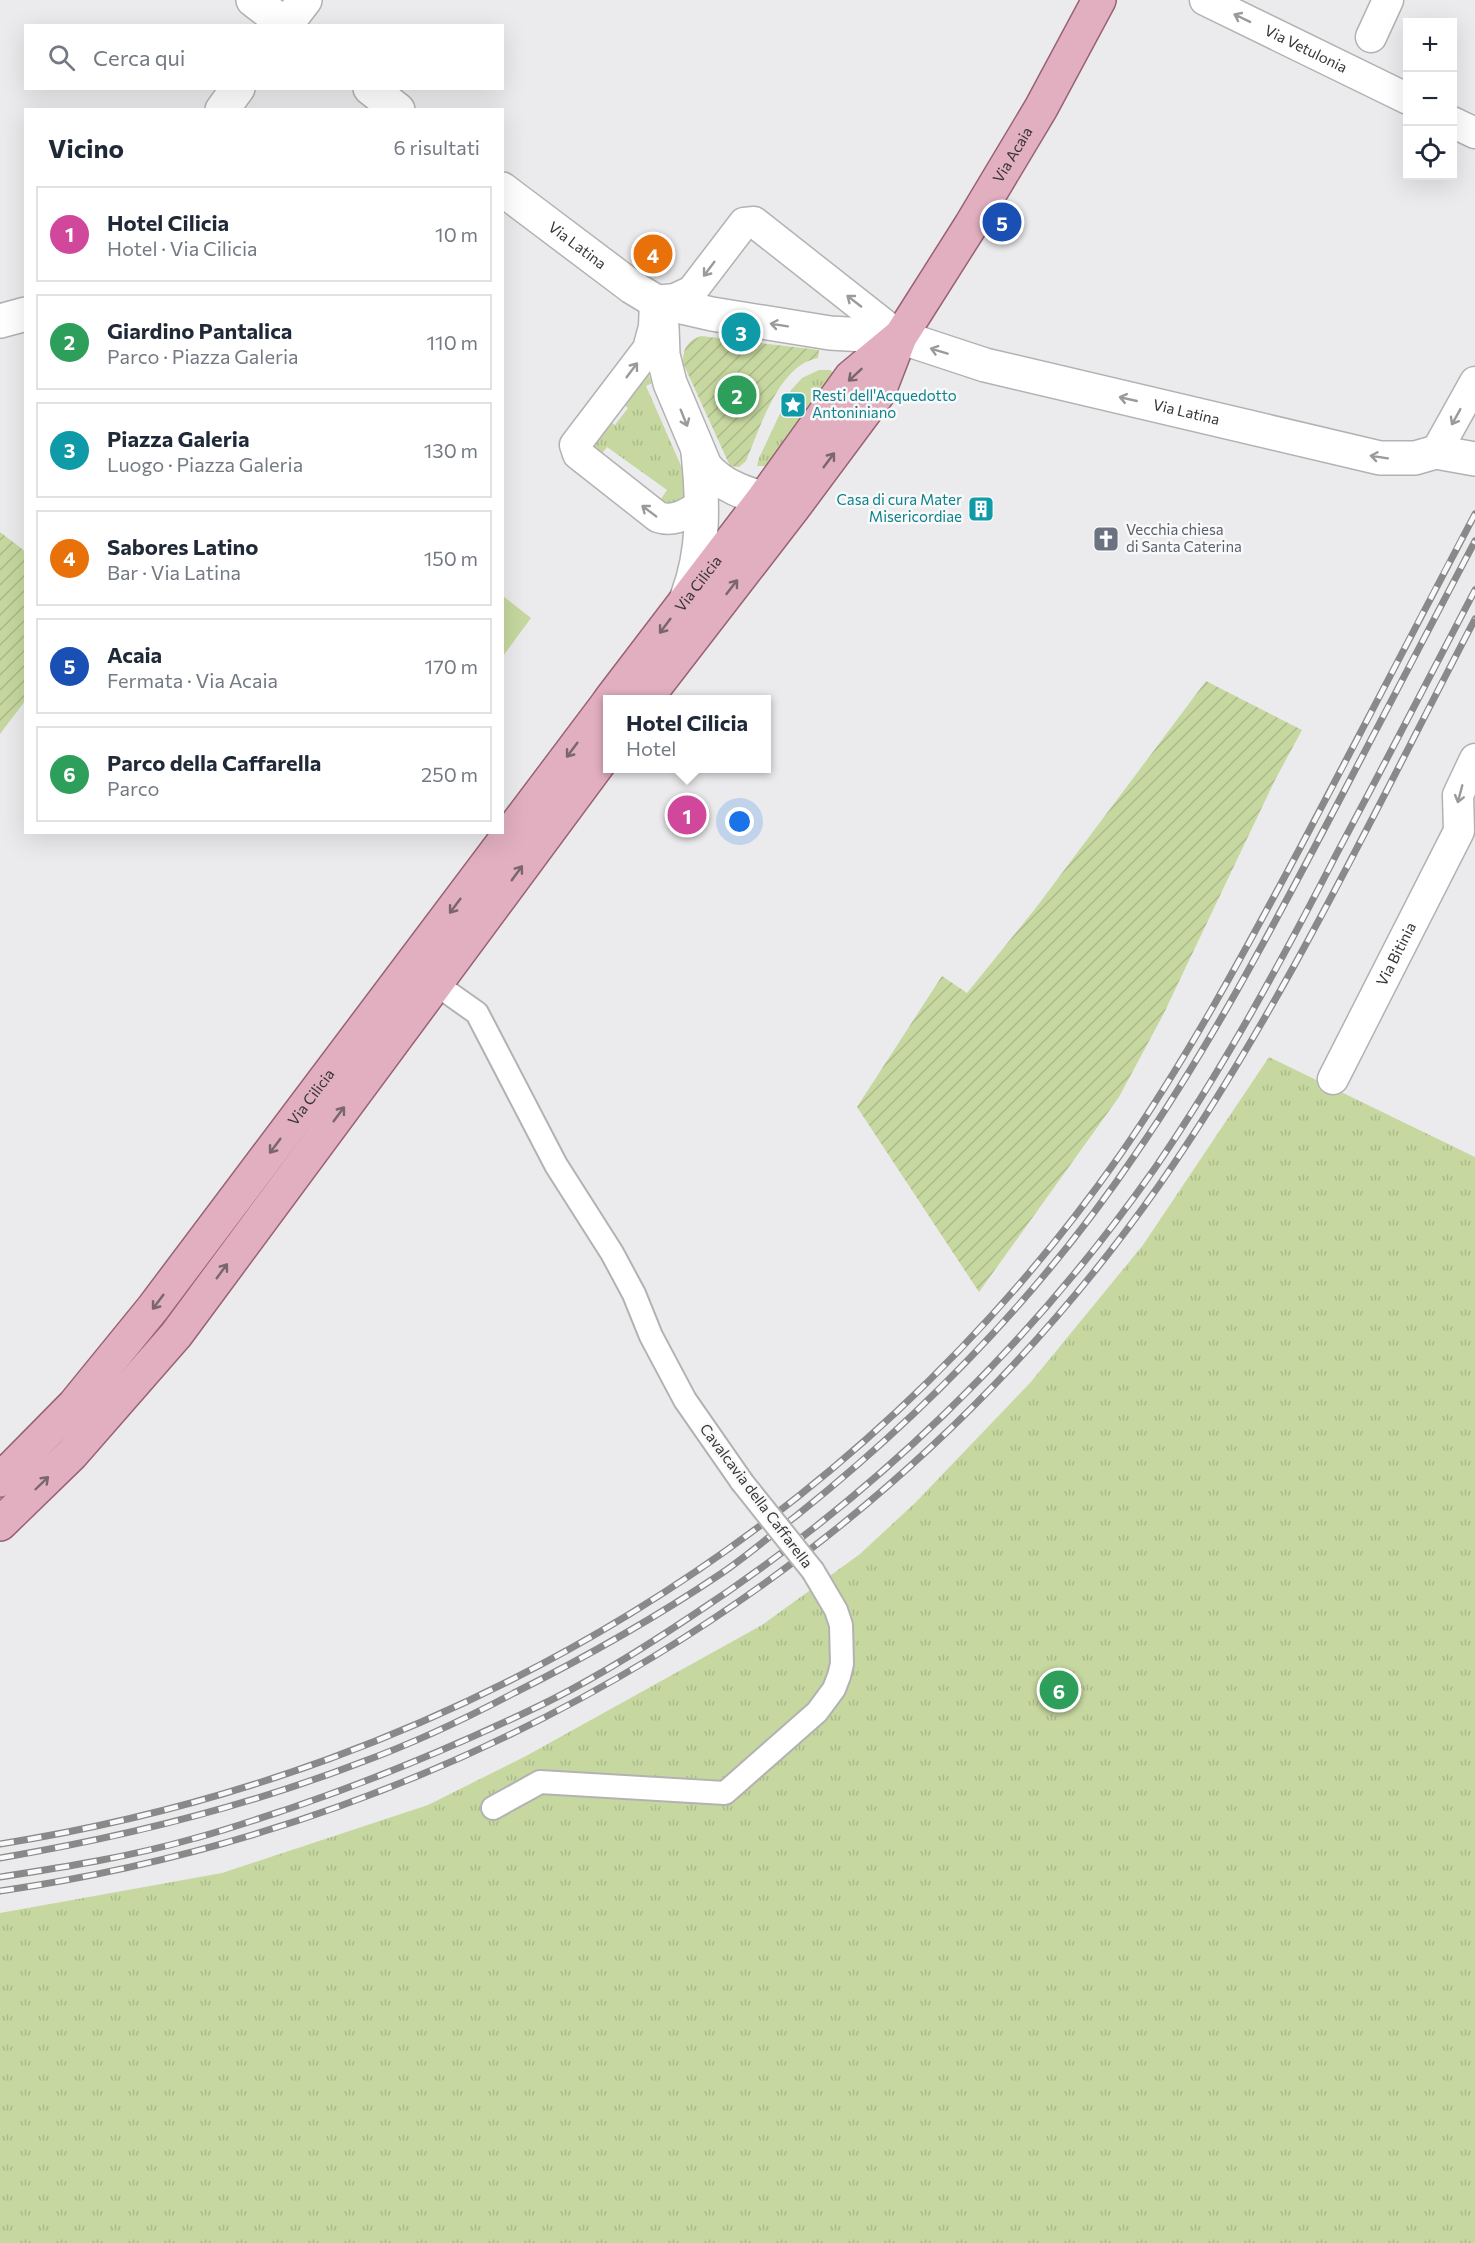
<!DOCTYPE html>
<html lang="it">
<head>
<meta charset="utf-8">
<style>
	:root { --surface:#fff; --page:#f6f6f7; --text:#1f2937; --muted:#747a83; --line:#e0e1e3; --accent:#7c3aed }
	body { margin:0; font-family:Commissioner,sans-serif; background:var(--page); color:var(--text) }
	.controls { position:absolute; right:18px; top:18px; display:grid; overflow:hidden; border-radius:0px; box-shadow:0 6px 24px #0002 }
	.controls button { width:54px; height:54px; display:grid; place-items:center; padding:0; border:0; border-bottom:2px solid var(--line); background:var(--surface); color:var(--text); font:30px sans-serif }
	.you { position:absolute; left:740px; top:822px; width:21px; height:21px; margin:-15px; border:4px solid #fff; border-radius:50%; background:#1a73e8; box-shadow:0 0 0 9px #1a73e833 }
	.badge { display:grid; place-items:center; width:39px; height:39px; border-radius:50%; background:var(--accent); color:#fff; font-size:20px; font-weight:700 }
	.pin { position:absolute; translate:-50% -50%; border:3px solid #fff; box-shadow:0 2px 6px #0006 }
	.popup { position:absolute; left:603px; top:695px; width:168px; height:78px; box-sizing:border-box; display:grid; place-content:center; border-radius:0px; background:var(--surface); filter:drop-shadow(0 2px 4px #0005); font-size:20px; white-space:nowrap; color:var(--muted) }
	.popup b { font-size:22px; color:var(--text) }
	.popup::after { content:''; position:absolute; left:50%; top:100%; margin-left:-12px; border:12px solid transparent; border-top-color:var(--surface) }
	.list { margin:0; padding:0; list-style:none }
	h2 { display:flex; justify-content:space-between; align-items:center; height:78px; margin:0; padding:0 24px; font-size:26px }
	h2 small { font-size:20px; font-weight:400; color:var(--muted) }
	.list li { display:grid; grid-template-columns:39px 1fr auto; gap:18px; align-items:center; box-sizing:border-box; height:96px; margin:0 12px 12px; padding:0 12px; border:2px solid var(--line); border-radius:0px }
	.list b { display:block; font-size:22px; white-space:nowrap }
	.list p { margin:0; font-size:20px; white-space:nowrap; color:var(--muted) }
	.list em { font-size:20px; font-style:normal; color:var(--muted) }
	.icon { flex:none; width:33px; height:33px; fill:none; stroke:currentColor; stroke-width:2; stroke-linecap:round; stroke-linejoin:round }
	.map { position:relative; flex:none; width:1475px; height:2243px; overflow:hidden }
	.search { position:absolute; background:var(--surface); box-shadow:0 6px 24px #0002; left:24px; top:24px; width:480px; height:66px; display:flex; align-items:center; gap:15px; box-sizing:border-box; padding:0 21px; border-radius:0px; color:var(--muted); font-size:22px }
	.panel { position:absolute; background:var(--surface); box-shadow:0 6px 24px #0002; left:24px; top:108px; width:480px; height:726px; border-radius:0px }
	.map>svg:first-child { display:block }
	.grass { fill:url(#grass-tufts) }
	.garden { fill:url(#garden-furrows) }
	.pitch { fill:#c6d89f }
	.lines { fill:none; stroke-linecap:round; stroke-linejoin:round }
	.pedestrian-casing { stroke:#b2b2b3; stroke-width:26 }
	.minor-casing { stroke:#b2b2b3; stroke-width:33 }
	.tertiary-casing { stroke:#b2b2b3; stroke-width:36 }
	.primary-casing { stroke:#986273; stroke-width:36 }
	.pedestrian { stroke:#fff; stroke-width:22 }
	.minor { stroke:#fff; stroke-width:30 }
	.tertiary { stroke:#fff; stroke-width:33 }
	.primary { stroke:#e1afbf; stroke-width:33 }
	.rail-casing { stroke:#89898a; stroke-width:7 }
	.rail { stroke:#f9f9fa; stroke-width:4.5; stroke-dasharray:14; stroke-linecap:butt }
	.pedestrian-bridge-casing { stroke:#b2b2b3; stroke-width:26; stroke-linecap:butt }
	.pedestrian-bridge { stroke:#fff; stroke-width:22 }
	.oneway { stroke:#9a9a9b }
	.oneway2 { stroke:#7a666d }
	.labels { text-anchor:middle; stroke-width:5; stroke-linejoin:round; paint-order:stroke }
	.street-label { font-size:15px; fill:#363637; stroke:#f9f9fa }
	.culture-label { font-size:15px; fill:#0d838f; stroke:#f9f9fa; text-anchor:start }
	.worship-label { font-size:15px; fill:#5b616d; stroke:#f9f9fa; text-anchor:start }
</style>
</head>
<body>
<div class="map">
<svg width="1475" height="2243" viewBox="0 0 1475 2243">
	<defs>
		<pattern id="grass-tufts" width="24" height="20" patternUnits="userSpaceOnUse" patternTransform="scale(1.5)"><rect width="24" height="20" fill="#c6d89f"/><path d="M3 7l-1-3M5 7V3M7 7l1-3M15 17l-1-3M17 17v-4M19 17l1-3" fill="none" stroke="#abba8a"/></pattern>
		<pattern id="garden-furrows" width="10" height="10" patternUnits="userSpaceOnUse" patternTransform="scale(1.5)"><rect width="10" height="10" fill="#c6d89f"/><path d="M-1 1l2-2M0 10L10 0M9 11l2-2" fill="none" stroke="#abba8a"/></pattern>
	</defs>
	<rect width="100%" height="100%" fill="#ebebed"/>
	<path class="grass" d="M 819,370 L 830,370 L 836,375 L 771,461 L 765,466 L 757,466 L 759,458 L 791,390 L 802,378 Z
		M 648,374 L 652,383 L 646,386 L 693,493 L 683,504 L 657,505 L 667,490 L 607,447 L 597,460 L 591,455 L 591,441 L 608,420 L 615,425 L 628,408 L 621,402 Z
		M 1269,1057 L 1475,1157 L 1475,2243 L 0,2243 L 0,1913 L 222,1873 L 428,1805 L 526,1756 L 762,1625 L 860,1554 L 916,1502 L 1030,1383 L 1143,1245 Z"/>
	<path class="garden" d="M 701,336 L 819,350 L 818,358 C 778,365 760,429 746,461 L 739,467 L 730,466 L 683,363 C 683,349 687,341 701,336 Z
		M 0,532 L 26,552 L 25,701 L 0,734 Z
		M 1206,681 L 1302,730 L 1275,780 L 1163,1015 L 1119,1097 L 979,1292 L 857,1107 L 942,976 L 967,993 L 1035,909 Z"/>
	<path class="pitch" d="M 503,596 L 531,618 L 503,656 L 502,656 Z"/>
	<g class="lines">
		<defs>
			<path id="pedestrian" d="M 436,984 L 477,1013 L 556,1165 L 612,1253 L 634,1294 L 651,1336 L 685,1400 L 742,1482
				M 493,1808 L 540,1782 L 725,1793 L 817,1712 L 834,1689 L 839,1676 L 842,1664 L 841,1625 L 836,1610 L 813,1571"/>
			<g id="minor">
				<path id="s1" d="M 1205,0 L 1408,99"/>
				<path d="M 1371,37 L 1388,0"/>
				<path d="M 1452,122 L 1475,133"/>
				<path d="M 1436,452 L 1475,382"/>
				<path d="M 702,505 C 687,513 675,523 658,517 L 578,454 L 575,445 L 648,349 L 654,327 L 655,301 L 675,299 L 692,291 L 744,223 L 754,222 L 900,337"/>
				<path id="s2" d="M 1333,1079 L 1459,831 L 1458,795 L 1475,759"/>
			</g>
			<g id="tertiary">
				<path d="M 253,0 L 287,26"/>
				<path d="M 285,26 L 305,0"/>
				<path d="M 370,88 L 398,110"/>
				<path d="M 222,110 L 238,88"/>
				<path id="s3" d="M 502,189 L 632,287 L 655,301 L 712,314 L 830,333 L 900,337 L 985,365 L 1380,458 L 1415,458 L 1436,452 L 1475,459"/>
				<path d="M 655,301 L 662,327 L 663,355 L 670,383 L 705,466 C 726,492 761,497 791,507"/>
				<path d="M 0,321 L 26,314"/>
				<path d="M 687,597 C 705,550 703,501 698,452"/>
			</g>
			<g id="primary">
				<path id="s4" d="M 610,700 L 764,498 L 851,377 L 898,338"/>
				<path id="s5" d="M 645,700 L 794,507 L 878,394 L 900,337 L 971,225 L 1041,108 L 1099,0"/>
				<path id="s6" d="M 0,1480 L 74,1405 L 153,1308 L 608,703"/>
				<path d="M 0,1524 L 72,1454 L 176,1335 L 608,751"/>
			</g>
		</defs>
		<use href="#pedestrian" class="pedestrian-casing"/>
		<use href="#minor" class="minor-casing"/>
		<use href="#tertiary" class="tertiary-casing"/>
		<use href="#primary" class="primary-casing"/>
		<use href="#pedestrian" class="pedestrian"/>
		<use href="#minor" class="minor"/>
		<use href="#tertiary" class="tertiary"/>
		<use href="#primary" class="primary"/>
		<defs>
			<path id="rail" d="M 0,1844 C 451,1773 857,1530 1120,1155 C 1188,1057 1244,953 1300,848 C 1359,737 1416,625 1475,514
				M 0,1858 C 124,1837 245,1807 362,1762 C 414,1743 465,1719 514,1693 C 586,1657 655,1618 722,1573 C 747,1556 771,1535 796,1516 C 926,1412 1044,1290 1137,1152 C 1210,1046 1270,932 1330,818 C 1378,726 1427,633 1475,541
				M 0,1877 C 65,1867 129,1857 192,1839 C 226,1830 258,1819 291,1808 C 376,1779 458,1745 539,1706 C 591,1681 642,1649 690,1617 C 872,1498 1030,1346 1155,1168 C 1223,1069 1281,962 1336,855 C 1383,767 1429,678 1475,590
				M 0,1891 C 465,1823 889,1571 1160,1184 C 1283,1007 1375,810 1475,619"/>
		</defs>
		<use href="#rail" class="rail-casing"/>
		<use href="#rail" class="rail"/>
		<defs>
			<path id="pedestrian-bridge" d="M 742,1482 L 813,1571"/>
		</defs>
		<use href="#pedestrian-bridge" class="pedestrian-bridge-casing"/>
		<use href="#pedestrian-bridge" class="pedestrian-bridge"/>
	</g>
	<defs><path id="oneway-shaft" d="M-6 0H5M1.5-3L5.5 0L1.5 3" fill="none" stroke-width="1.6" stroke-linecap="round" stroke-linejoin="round" transform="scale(1.5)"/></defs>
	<g class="oneway">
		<use href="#oneway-shaft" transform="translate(1242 18) rotate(-154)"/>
		<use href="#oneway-shaft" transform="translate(709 269) rotate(127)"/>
		<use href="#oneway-shaft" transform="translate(854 301) rotate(-142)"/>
		<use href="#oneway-shaft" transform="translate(779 325) rotate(-171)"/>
		<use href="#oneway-shaft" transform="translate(939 351) rotate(-163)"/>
		<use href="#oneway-shaft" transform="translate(632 370) rotate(-53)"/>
		<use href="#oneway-shaft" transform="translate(1128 399) rotate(-167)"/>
		<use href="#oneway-shaft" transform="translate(1456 417) rotate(119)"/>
		<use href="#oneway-shaft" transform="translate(684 418) rotate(68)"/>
		<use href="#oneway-shaft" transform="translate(1379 457) rotate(-171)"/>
		<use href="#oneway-shaft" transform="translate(649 511) rotate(-143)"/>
		<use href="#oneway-shaft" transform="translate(1460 794) rotate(105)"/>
	</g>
	<g class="oneway2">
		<use href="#oneway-shaft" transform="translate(855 375) rotate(137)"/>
		<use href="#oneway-shaft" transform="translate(829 460) rotate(-53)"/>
		<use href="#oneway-shaft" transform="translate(732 587) rotate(-52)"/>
		<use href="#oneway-shaft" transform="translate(665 626) rotate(127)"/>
		<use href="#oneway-shaft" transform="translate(572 750) rotate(127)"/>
		<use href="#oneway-shaft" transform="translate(517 873) rotate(-54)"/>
		<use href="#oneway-shaft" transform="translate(455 906) rotate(127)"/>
		<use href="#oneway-shaft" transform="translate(339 1114) rotate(-53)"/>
		<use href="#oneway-shaft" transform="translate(275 1146) rotate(127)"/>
		<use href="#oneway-shaft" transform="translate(222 1271) rotate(-54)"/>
		<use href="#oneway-shaft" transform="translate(158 1302) rotate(127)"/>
		<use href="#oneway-shaft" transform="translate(42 1483) rotate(-44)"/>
	</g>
	<defs>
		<symbol id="sight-square" viewBox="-11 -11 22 22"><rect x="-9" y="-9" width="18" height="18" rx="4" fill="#0f9aa8" stroke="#f9f9fa"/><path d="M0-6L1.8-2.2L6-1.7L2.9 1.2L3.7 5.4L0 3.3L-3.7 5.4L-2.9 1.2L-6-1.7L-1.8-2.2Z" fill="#fff"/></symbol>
		<symbol id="building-square" viewBox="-11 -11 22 22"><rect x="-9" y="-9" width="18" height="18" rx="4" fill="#0f9aa8" stroke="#f9f9fa"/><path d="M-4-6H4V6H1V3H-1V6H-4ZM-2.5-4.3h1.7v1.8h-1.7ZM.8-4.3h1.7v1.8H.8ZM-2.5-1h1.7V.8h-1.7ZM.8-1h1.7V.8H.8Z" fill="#fff"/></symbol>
		<symbol id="church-square" viewBox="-11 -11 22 22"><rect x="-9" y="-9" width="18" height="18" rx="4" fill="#6b7280" stroke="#f9f9fa"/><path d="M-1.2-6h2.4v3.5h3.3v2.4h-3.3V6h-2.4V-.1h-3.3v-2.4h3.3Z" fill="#fff"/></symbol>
	</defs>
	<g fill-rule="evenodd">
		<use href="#sight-square" x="778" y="390" width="30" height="30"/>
		<use href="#building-square" x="966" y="494" width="30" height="30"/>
		<use href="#church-square" x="1091" y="524" width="30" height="30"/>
	</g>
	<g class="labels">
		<g class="street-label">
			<text dy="5" stroke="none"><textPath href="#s1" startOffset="112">Via Vetulonia</textPath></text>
			<text dy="5" stroke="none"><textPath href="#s5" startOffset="660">Via Acaia</textPath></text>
			<text dy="5" stroke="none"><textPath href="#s3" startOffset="94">Via Latina</textPath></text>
			<text dy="5" stroke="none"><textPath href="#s3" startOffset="734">Via Latina</textPath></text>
			<text dy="5" stroke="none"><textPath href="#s4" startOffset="146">Via Cilicia</textPath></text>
			<text dy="5" stroke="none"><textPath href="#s2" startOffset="140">Via Bitinia</textPath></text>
			<text dy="5" stroke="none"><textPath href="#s6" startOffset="494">Via Cilicia</textPath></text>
			<text transform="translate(756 1496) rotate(53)" y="5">Cavalcavia della Caffarella</text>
		</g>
		<g class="culture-label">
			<text x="812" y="401">Resti dell'Acquedotto<tspan x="812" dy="17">Antoniniano</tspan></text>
			<text x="962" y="505" text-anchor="end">Casa di cura Mater<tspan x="962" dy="17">Misericordiae</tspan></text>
		</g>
		<g class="worship-label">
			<text x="1126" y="535">Vecchia chiesa<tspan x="1126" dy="17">di Santa Caterina</tspan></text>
		</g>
	</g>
</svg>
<div class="controls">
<button>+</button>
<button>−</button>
<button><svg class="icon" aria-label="locate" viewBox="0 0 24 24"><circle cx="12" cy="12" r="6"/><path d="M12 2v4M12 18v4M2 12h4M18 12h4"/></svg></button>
</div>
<div class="you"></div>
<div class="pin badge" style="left:687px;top:815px;background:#d1479c">1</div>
<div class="popup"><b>Hotel Cilicia</b>Hotel</div>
<div class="pin badge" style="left:737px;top:395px;background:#2e9e5b">2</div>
<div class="pin badge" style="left:741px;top:332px;background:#0f9aa8">3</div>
<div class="pin badge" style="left:653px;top:254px;background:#e8710a">4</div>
<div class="pin badge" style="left:1002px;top:222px;background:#1a4fb4">5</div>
<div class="pin badge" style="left:1059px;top:1690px;background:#2e9e5b">6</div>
<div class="search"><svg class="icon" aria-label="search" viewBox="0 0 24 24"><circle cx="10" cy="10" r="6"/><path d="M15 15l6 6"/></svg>Cerca qui</div>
<section class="panel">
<h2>Vicino<small>6 risultati</small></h2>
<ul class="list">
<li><span class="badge" style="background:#d1479c">1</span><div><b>Hotel Cilicia</b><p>Hotel · Via Cilicia</p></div><em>10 m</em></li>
<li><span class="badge" style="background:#2e9e5b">2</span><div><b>Giardino Pantalica</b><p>Parco · Piazza Galeria</p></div><em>110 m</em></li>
<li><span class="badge" style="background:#0f9aa8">3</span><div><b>Piazza Galeria</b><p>Luogo · Piazza Galeria</p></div><em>130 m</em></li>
<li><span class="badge" style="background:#e8710a">4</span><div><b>Sabores Latino</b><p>Bar · Via Latina</p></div><em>150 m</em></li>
<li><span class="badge" style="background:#1a4fb4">5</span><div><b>Acaia</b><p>Fermata · Via Acaia</p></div><em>170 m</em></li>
<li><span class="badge" style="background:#2e9e5b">6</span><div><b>Parco della Caffarella</b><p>Parco</p></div><em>250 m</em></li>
</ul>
</section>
</div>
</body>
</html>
